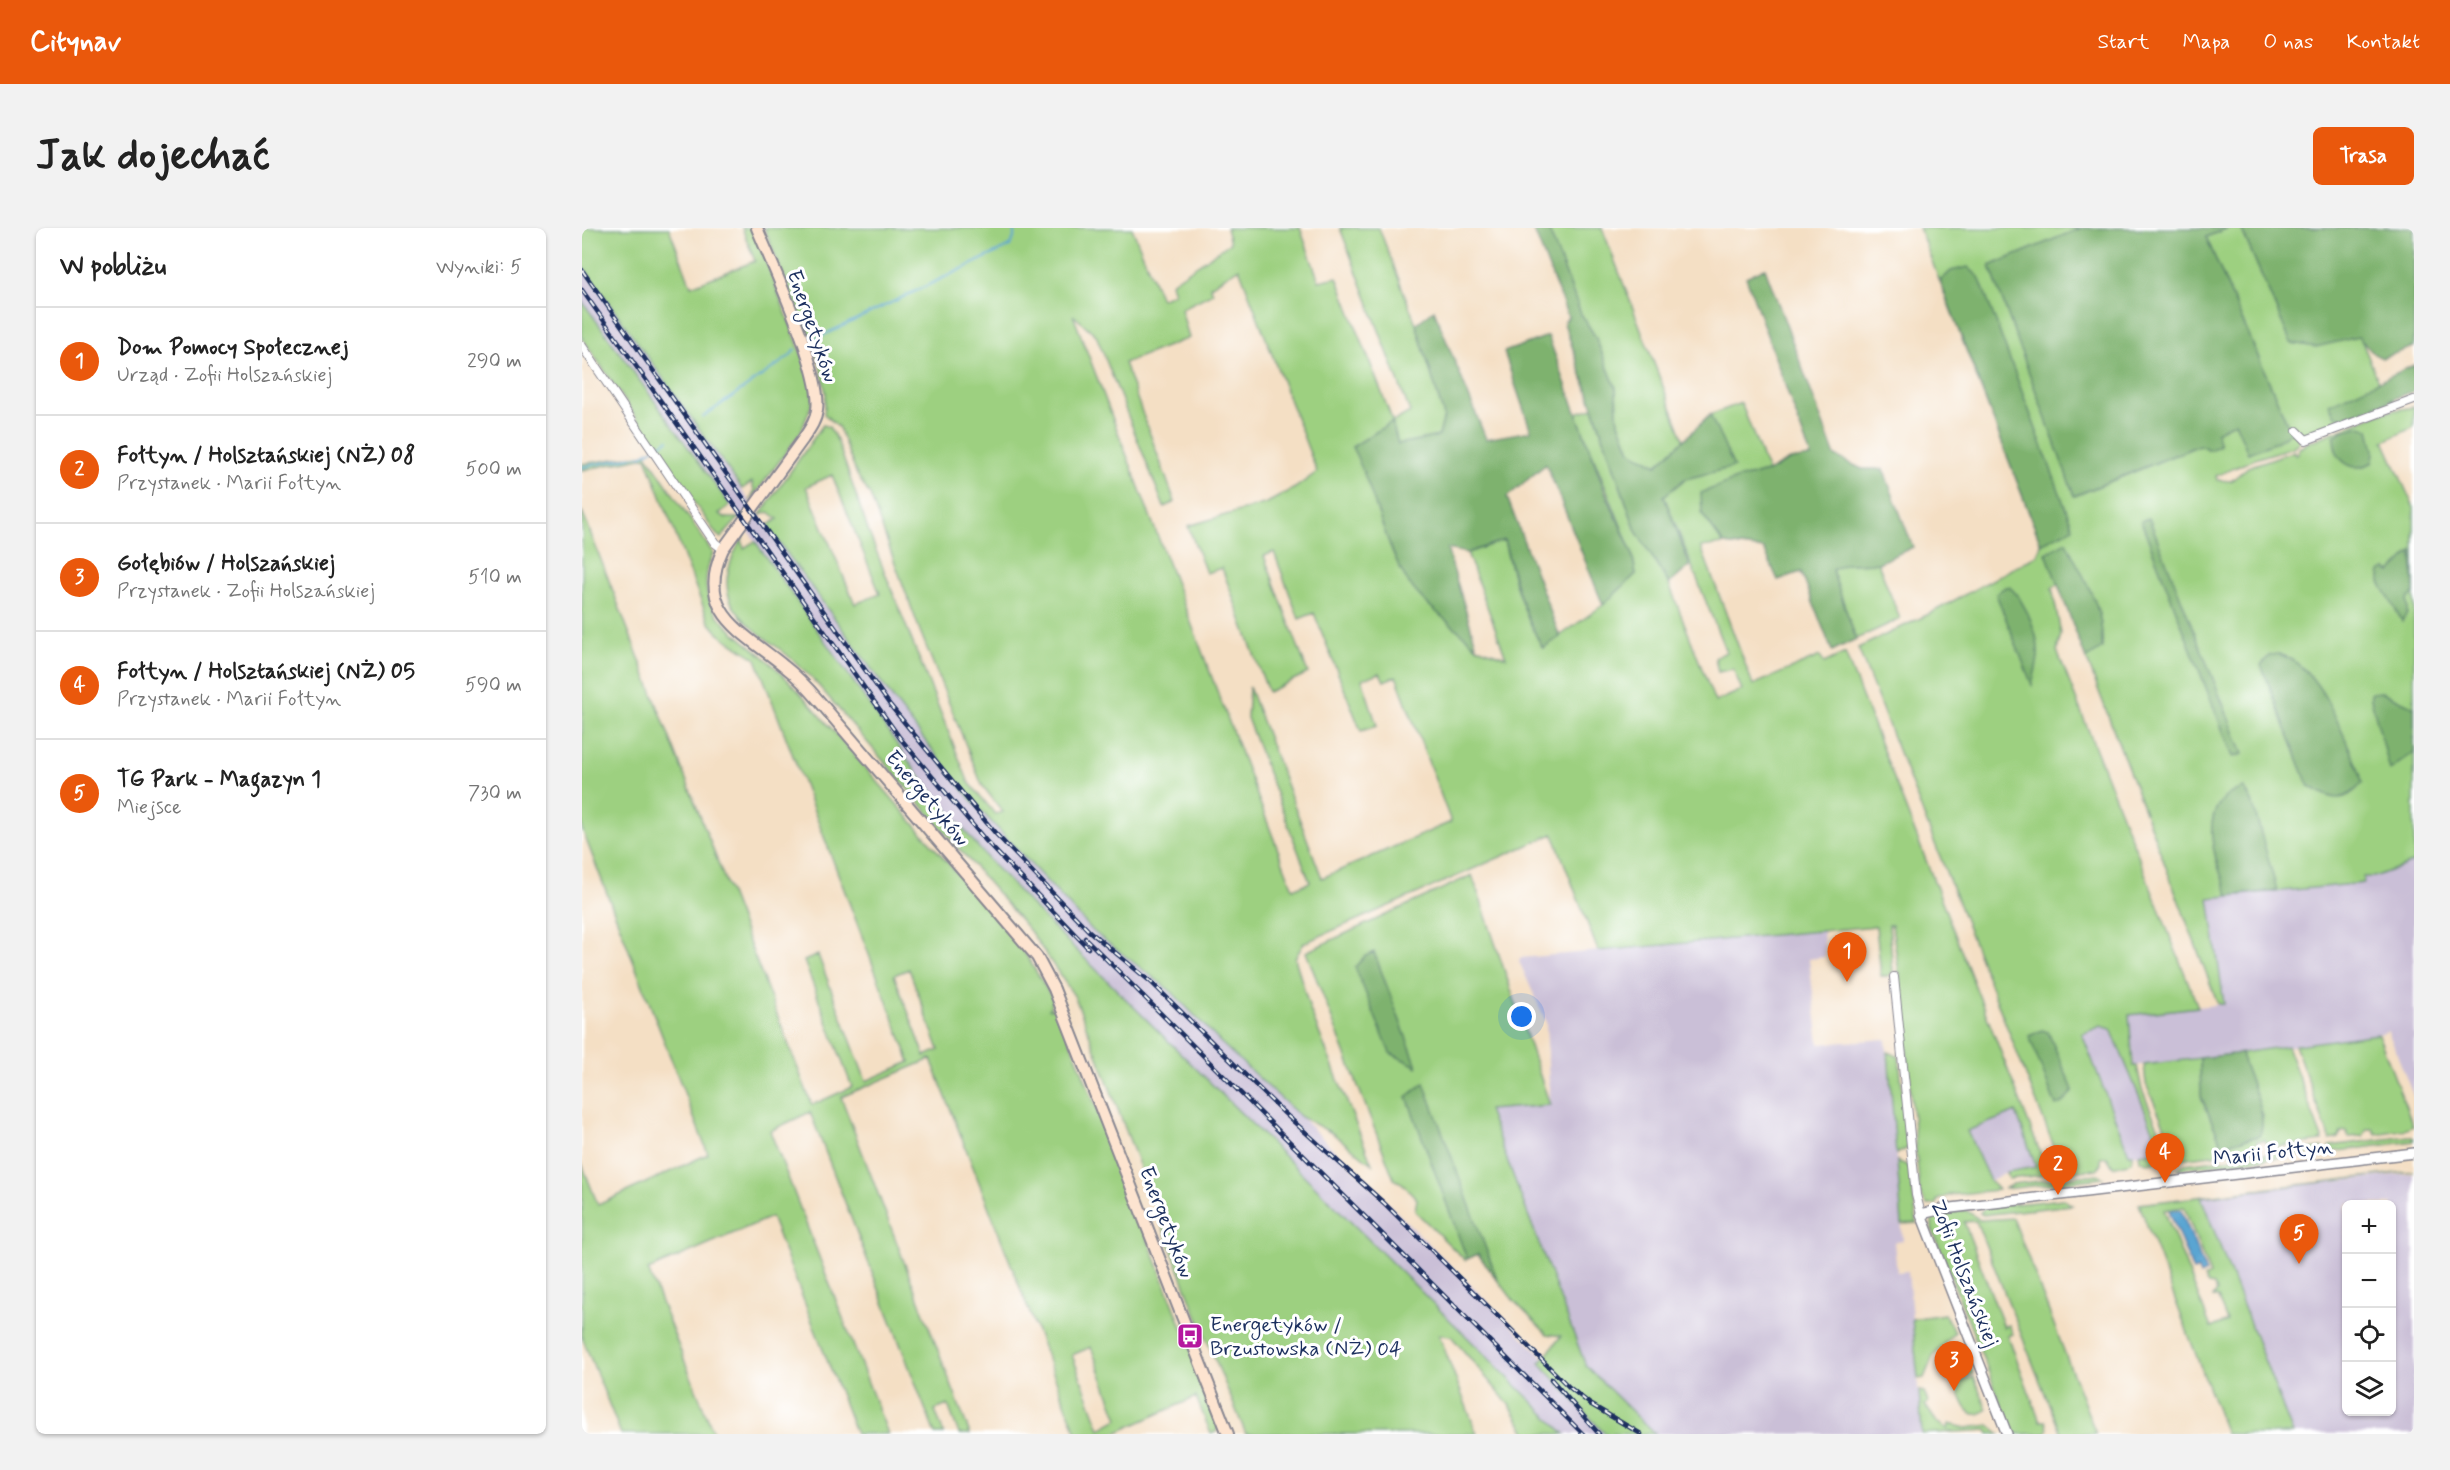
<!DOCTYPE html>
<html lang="pl">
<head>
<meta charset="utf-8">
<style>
	:root { --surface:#fff; --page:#f2f2f2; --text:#222; --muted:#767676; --line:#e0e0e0; --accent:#ea580c }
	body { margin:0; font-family:Mynerve,sans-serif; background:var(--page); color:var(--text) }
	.controls { position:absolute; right:18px; bottom:18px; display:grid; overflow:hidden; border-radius:9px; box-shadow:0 2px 4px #0004 }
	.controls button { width:54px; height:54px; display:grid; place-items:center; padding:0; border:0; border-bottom:2px solid var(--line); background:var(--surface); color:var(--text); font:30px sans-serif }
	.you { position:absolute; left:940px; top:789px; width:21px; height:21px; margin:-15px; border:4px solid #fff; border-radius:50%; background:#1a73e8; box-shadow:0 0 0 9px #1a73e833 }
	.badge { display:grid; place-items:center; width:39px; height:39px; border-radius:50%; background:var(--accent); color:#fff; font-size:20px; font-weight:700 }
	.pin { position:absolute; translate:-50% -50px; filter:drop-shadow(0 2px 3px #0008) }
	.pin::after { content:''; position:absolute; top:32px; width:21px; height:18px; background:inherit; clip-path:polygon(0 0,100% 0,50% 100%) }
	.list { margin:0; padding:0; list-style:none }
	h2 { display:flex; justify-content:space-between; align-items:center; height:78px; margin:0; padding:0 24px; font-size:26px }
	h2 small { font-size:20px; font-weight:400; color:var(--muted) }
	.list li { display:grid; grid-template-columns:39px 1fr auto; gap:18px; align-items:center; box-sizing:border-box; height:108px; padding:0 24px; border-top:2px solid var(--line) }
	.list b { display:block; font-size:22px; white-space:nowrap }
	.list p { margin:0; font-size:20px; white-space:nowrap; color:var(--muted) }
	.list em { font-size:20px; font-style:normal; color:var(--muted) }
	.icon { flex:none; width:33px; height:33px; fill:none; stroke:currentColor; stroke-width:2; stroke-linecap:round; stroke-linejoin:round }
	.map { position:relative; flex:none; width:1832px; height:1206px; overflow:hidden; border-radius:9px }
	header { display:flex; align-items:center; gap:36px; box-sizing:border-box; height:84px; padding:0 30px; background:var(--accent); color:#fff }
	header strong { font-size:28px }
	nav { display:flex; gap:33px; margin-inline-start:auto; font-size:21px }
	.intro { display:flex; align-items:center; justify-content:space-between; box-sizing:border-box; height:144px; padding:0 36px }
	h1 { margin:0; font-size:42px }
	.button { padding:15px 27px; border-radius:9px; background:var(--accent); color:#fff; font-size:21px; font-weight:700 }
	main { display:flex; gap:36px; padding:0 36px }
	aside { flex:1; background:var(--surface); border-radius:9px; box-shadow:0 2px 4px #0004 }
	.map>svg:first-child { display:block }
	.industrial { fill:#cabfd7; fill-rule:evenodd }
	.green { fill:#9dd080; stroke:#5c806f; stroke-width:1.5; fill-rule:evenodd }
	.forest { fill:#7eb26e; stroke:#4c7066; stroke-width:1.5 }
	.water { fill:#5aa5d2; stroke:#3a6a98; stroke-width:1.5 }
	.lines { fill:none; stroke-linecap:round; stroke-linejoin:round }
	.stream { stroke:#5aa5d2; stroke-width:2 }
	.minor-casing { stroke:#888791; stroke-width:10 }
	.tertiary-casing { stroke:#888791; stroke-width:12 }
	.secondary-casing { stroke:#888791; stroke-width:14 }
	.minor { stroke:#fff; stroke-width:8 }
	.tertiary { stroke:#fff; stroke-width:9 }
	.secondary { stroke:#fde4d0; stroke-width:10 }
	.rail-casing { stroke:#1b2f5e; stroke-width:4.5 }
	.rail { stroke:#fff; stroke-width:2; stroke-dasharray:7; stroke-linecap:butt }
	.labels { text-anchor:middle; stroke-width:6; stroke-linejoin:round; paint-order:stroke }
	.street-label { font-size:21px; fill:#1b2f5e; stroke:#fff }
	.poi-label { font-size:21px; fill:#1b2f5e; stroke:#fff; text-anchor:start }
</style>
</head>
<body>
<header>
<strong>Citynav</strong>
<nav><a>Start</a><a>Mapa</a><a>O nas</a><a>Kontakt</a></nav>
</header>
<div class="intro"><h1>Jak dojechać</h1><a class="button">Trasa</a></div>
<main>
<aside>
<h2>W pobliżu<small>Wyniki: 5</small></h2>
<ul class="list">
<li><span class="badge">1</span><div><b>Dom Pomocy Społecznej</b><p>Urząd · Zofii Holszańskiej</p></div><em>290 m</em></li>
<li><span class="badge">2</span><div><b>Fołtyn / Holsztańskiej (NŻ) 08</b><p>Przystanek · Marii Fołtyn</p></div><em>500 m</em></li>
<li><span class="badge">3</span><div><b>Gołębiów / Holszańskiej</b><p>Przystanek · Zofii Holszańskiej</p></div><em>510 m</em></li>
<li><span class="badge">4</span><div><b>Fołtyn / Holsztańskiej (NŻ) 05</b><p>Przystanek · Marii Fołtyn</p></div><em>590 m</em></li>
<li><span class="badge">5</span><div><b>TG Park - Magazyn 1</b><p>Miejsce</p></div><em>730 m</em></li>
</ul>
</aside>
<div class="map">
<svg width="1832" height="1206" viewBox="0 0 1832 1206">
	<rect width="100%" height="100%" fill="#fff"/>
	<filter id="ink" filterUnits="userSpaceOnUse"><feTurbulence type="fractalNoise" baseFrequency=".0167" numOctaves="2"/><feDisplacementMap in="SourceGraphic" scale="12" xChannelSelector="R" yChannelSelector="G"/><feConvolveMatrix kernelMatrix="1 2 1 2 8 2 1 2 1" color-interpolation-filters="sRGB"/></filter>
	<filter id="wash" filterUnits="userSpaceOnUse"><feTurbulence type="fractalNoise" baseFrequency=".008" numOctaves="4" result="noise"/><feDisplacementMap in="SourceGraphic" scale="24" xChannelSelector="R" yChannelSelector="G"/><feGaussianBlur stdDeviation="1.35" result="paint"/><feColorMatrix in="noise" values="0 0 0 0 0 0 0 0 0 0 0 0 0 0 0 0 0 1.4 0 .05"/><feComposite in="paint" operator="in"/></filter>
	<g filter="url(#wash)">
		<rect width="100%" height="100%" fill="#f4dfc4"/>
		<path class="industrial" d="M 0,37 L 185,298 L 315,476 L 389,572 L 512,704 L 590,764 L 639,815 L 719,889 L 962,1130 L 958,1136 L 1023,1206 L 983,1206 L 459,687 L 406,631 L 333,542 L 126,245 L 0,73 Z
			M 1832,634 L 1832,870 L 1806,803 L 1791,808 L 1552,838 L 1547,787 L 1642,776 L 1627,670 L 1781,655 L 1781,649 L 1792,649 Z
			M 1241,703 L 1243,729 L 1227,731 L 1237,816 L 1304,811 L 1321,1013 L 1312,1014 L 1315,1044 L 1326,1043 L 1340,1206 L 1073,1206 L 1004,1138 L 905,882 L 968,877 L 964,794 L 937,733 L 938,730 Z
			M 1519,798 L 1529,800 L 1580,923 L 1547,927 L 1500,806 Z
			M 1434,884 L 1454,939 L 1424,944 L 1408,953 L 1384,903 Z
			M 1832,945 L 1832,1206 L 1711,1206 L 1619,968 ZM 1764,976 L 1810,976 L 1810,1184 L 1764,1184 Z"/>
		<path class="green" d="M 0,0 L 87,0 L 109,58 L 173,33 L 160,0 L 171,0 L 229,150 L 231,173 L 219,204 L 168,273 L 172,263 L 170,254 L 160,261 L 0,37 Z
			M 182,0 L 550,0 L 579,71 L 592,65 L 589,55 L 648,15 L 644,0 L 718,0 L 737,53 L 755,49 L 811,194 L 828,184 L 758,0 L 797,0 L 834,96 L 862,188 L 857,208 L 816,216 L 810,194 L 770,219 L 779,236 L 818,340 L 895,419 L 924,429 L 885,325 L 922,312 C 930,350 941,387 961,420 L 1021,377 L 1054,346 L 1050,325 L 994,185 L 1011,180 L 1054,303 L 1087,356 L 1133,474 L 1160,462 L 1151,441 L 1136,444 L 1133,430 L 1144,424 L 1082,268 L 1103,251 L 1151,239 L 1128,187 L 1159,175 L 1186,244 L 1157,250 L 1120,286 L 1142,316 L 1119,319 L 1171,457 L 1238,428 L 1242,435 L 1263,425 L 1463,937 L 1478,934 L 1276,420 L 1347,386 L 1456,327 L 1459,316 L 1337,0 L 1499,0 L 1408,38 L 1493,268 L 1618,217 L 1628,222 L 1638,216 L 1633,204 L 1654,194 L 1666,225 L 1694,214 L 1709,204 L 1624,9 L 1646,0 L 1659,0 L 1709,115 L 1778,109 L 1805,173 L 1811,172 L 1813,176 L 1725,208 L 1717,208 L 1717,214 L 1711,219 L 1673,231 L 1634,248 L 1635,252 L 1649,253 L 1666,239 L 1712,223 L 1713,227 L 1716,225 L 1716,221 L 1727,214 L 1802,184 L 1832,179 L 1832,199 L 1802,213 L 1832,280 L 1832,634 L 1792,649 L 1781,649 L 1782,655 L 1627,670 L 1642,776 L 1636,776 L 1476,356 L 1470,360 L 1479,406 L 1475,423 L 1616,779 L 1547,787 L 1551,838 L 1555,838 L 1560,862 L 1586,922 L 1584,932 L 1565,935 L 1558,932 L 1557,926 L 1580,923 L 1529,801 L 1519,798 L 1500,806 L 1547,926 L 1551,926 L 1550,934 L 1531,939 L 1525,929 L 1519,930 L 1519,937 L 1515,941 L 1426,951 L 1424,944 L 1454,939 L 1434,884 L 1385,903 L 1408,953 L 1416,962 L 1368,967 L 1355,972 L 1354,977 L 1345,977 L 1338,966 L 1319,759 L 1310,697 L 1307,697 L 1311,744 L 1306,748 L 1299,748 L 1294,698 L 1016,723 L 971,606 L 722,715 L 713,730 L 728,782 L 790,936 L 750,905 L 719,889 L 639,815 L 590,764 L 512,704 L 389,572 L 315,476 L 185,298 L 196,291 L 187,284 L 178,287 L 241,197 L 247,199 L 255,212 L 287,305 L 386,553 L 413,586 L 421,584 L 400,557 L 338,403 L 288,267 L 275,247 L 257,200 L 242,186 L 244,165 L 237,133 L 242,131 L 241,128 L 235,130 ZM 657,40 L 735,244 L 713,260 L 685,275 L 606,298 L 624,345 L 640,340 L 686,464 L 726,445 L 682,328 L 692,324 L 717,391 L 732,385 L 779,503 L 795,498 L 780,451 L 798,445 L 802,453 L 814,448 L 869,594 L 740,650 L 667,459 L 665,490 L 728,654 L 711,661 L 491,87 L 514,107 L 582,279 L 593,274 L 542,135 L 607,110 L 599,81 L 631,65 L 628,58 ZM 250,247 L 298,366 L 273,376 L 224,259 Z
			M 966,0 L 1020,0 L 1102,213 L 1074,237 L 1048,223 L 1035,189 L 1034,160 L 1013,108 L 999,86 Z
			M 0,73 L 148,277 L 137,286 L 144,290 L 157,290 L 139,310 L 134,306 L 0,110 Z
			M 64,226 L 131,325 C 108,379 147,399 182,429 C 199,444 215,461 230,478 L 418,695 L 444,727 L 471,771 L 467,781 L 475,779 L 638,1196 L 634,1204 L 629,1206 L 614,1169 L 531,1206 L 495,1206 L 349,831 L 259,869 L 388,1206 L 377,1206 L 366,1177 L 353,1182 L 362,1206 L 353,1206 L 228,884 L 188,903 L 306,1206 L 274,1206 L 189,989 L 66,1042 L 132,1206 L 39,1206 L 0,1109 L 0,936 L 16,977 L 126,926 L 0,601 L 0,283 L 230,877 L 270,859 L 222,733 L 236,727 L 284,853 L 328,834 L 174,431 L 138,407 L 127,394 L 64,229 L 0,242 L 0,236 ZM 327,741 L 357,822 L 343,828 L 312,747 ZM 509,1119 L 536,1191 L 518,1201 L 490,1127 Z
			M 161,308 L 160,315 L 162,320 L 173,313 L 333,542 L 406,631 L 459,687 L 983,1206 L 945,1206 L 929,1179 L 869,1108 L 857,1107 L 895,1206 L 664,1206 L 612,1081 L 493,769 L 448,703 L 236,457 C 223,443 210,430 195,419 C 147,384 129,364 161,308 Z
			M 1296,335 L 1318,391 L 1274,411 L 1250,342 L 1262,336 Z
			M 890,647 L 968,877 L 906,882 L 1004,1138 L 1073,1206 L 1023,1206 L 958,1135 L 979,1108 L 965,1106 L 932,1073 L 896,1026 L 883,1032 L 833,983 L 835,971 L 820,955 L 812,951 L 724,724 Z
			M 1796,806 L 1831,898 L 1825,901 L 1794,906 L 1791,901 L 1785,901 L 1781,908 L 1767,909 L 1764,903 L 1759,904 L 1757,910 L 1748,912 L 1713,817 Z
			M 1705,818 L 1741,913 L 1687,920 L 1683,912 L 1675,913 L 1673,922 L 1597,931 L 1564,856 L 1562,837 L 1618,830 L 1619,868 L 1640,917 L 1677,908 L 1681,887 L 1663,843 L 1659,825 Z
			M 1306,824 L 1317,828 L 1326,920 L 1314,926 Z
			M 1827,908 L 1832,910 L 1832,913 L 1749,924 L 1748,918 Z
			M 1741,919 L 1742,924 L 1595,941 L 1602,936 Z
			M 1315,933 L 1327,938 L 1335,995 L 1320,996 Z
			M 1832,943 L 1619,969 L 1711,1206 L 1644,1206 L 1557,976 ZM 1602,979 L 1628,1047 L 1622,1050 L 1626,1056 L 1632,1057 L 1635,1064 L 1631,1069 L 1636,1070 L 1645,1093 L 1629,1100 L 1582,982 Z
			M 1516,946 L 1521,950 L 1422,961 L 1431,956 Z
			M 1481,971 L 1490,977 L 1401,987 L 1398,985 L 1403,979 Z
			M 1384,982 L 1398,992 L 1431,990 L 1514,1206 L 1479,1206 L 1394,993 L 1382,994 L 1422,1099 L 1427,1097 L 1431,1106 L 1426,1108 L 1458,1193 L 1464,1193 L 1466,1200 L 1463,1206 L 1431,1206 L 1350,1001 L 1350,991 L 1353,988 Z
			M 1362,1086 L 1373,1104 L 1351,1128 L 1342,1150 L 1336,1151 L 1330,1091 Z
			M 1378,1125 L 1382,1125 L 1391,1146 L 1374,1153 L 1368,1140 L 1369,1134 Z
			M 1392,1149 L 1405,1181 C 1386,1198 1379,1170 1374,1156 Z
			M 1337,1163 L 1342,1164 L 1346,1175 L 1343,1177 L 1354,1193 L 1366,1201 L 1367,1196 L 1384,1200 L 1407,1197 L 1418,1206 L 1407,1206 L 1405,1202 L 1340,1206 Z"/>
		<path class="forest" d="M 951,0 L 966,0 L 999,86 L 1013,108 L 1034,160 L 1035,189 L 1048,223 L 1075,237 L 1128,187 L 1152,239 L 1103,251 L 1082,268 L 1108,338 L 1087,356 L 1054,303 L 982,95 L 986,89 Z
			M 1499,0 L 1646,0 L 1624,9 L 1709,204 L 1694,214 L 1666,225 L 1653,194 L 1634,204 L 1638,217 L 1628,222 L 1617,217 L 1492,268 L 1408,38 Z
			M 1659,0 L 1832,0 L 1832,119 L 1800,130 L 1792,126 L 1776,109 L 1734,119 L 1709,115 Z
			M 1386,39 L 1397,49 L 1491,300 L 1459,316 L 1358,53 L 1369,43 Z
			M 1183,40 L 1253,228 L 1280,241 L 1301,241 L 1331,319 L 1296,335 L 1263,336 L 1250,342 L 1274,411 L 1250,423 L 1219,344 L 1196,352 L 1182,321 L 1142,316 L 1120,286 L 1119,265 L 1157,250 L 1186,244 L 1207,232 L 1229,229 L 1164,49 Z
			M 852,82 L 904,211 L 949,203 L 922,124 L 966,108 L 1023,263 L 1050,325 L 1054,346 L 1021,377 L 964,236 L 925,269 L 978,409 L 961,420 C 941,386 932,350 922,312 L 885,325 L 865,321 L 895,419 C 875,400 850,383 833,363 C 805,331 792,259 770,219 L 810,194 L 816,216 L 857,208 L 862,188 L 834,96 Z
			M 1832,137 L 1832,163 L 1760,190 L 1753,187 L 1747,176 Z
			M 1779,198 L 1787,201 L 1792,222 L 1791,234 C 1769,247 1752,232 1752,208 L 1760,203 Z
			M 1567,290 L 1661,526 L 1651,529 L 1559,293 Z
			M 1484,314 C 1501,350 1523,378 1520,420 L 1504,431 L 1464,325 Z
			M 1830,323 L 1832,365 L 1825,372 L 1825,386 L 1820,393 L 1798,354 L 1798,344 L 1804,341 L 1809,344 Z
			M 1423,359 L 1428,359 C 1443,374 1458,407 1456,429 C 1455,438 1452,448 1450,457 L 1414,366 Z
			M 1697,426 C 1740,439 1760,506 1778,545 L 1780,555 C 1762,578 1748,571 1726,557 L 1679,437 L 1688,427 Z
			M 1800,464 L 1832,479 L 1832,524 L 1808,542 L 1789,471 L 1789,465 Z
			M 1662,560 L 1670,573 L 1695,662 L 1647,668 C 1633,633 1610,574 1662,560 Z
			M 792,724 L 835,838 L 836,839 L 808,825 L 773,739 L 783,728 Z
			M 1460,802 L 1466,804 L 1491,862 L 1482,874 L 1474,878 L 1447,808 Z
			M 1659,825 C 1664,850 1689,885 1677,908 L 1640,917 L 1619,868 L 1618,830 Z
			M 842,855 L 916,1053 L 896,1026 L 885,1031 L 825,869 Z"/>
		<path class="water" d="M 1599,982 L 1624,1045 L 1618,1048 L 1616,1041 L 1611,1043 L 1587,983 Z"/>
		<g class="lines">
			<path class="stream" d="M 229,113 L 428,18 L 432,10 L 432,0
				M 121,189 L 208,128 L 213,121
				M 0,239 L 61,227 L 86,212"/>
		</g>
	</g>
	<g filter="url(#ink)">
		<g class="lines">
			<defs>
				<path id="minor" d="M 0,118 L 133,315 L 141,321
					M 1715,203 L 1724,212 L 1832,172
					M 1312,749 L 1334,967 L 1339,986"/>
				<path id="tertiary" d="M 1425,1206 L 1339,986 L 1361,981 L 1832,925"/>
				<path id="secondary" d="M 175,0 C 191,39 241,146 235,182 C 234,193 227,202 221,211 L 141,321 C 112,384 161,404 202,438 C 215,448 227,461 238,474 L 455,729 L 472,761 L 646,1206"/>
			</defs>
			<use href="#minor" class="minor-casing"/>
			<use href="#tertiary" class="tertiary-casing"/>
			<use href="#secondary" class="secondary-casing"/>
			<use href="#minor" class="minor"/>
			<use href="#tertiary" class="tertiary"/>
			<use href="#secondary" class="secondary"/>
			<defs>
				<path id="rail" d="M 0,42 L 308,477 L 414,606 L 507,703 L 569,754 L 701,884 L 802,975 L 987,1159 L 1008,1176 L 1059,1206
					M 0,62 L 318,510 L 404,613 L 506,720
					M 503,710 L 1001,1206
					M 969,1151 L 1017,1206"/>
			</defs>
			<use href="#rail" class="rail-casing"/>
			<use href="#rail" class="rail"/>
		</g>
	</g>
	<defs>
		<symbol id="bus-square" viewBox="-11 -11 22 22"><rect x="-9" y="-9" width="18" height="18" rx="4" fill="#b5179e" stroke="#fff"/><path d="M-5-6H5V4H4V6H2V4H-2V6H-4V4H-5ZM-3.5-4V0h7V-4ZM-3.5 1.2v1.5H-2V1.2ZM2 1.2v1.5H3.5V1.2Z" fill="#fff"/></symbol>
	</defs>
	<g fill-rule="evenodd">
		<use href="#bus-square" x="593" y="1093" width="30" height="30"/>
	</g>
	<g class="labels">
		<g class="street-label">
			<text transform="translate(231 98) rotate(71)" y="7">Energetyków</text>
			<text transform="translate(346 570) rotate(50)" y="7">Energetyków</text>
			<text transform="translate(1691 924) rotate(-6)" y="7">Marii Fołtyn</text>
			<text transform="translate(585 994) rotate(69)" y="7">Energetyków</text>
			<text transform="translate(1383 1045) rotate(69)" y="7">Zofii Holszańskiej</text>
		</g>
		<g class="poi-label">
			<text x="628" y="1103">Energetyków /<tspan x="628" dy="24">Brzustowska (NŻ) 04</tspan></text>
		</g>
	</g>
</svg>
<div class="controls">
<button>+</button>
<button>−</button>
<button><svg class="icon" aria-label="locate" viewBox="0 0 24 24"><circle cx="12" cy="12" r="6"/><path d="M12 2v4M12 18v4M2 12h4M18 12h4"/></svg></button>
<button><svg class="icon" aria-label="layers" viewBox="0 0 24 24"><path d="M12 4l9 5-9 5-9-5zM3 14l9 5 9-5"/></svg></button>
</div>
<div class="you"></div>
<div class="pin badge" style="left:1265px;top:754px">1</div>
<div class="pin badge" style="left:1476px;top:967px">2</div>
<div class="pin badge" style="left:1372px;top:1163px">3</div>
<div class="pin badge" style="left:1583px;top:955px">4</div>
<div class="pin badge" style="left:1717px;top:1036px">5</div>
</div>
</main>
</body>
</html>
